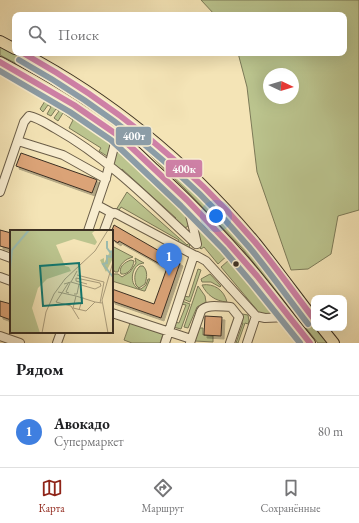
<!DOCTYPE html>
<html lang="ru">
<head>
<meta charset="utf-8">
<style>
	:root { --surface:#fff; --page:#f2f2f2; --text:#202124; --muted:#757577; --line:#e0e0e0; --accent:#8f2418 }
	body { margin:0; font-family:"EB Garamond",serif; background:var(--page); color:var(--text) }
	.controls { position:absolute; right:12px; bottom:12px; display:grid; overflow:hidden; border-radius:8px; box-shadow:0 4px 16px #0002 }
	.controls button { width:36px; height:36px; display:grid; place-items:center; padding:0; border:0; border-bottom:1px solid var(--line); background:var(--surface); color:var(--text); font:20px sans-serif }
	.compass { position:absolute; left:263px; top:68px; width:36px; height:36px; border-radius:50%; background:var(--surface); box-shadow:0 4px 16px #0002; rotate:94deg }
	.you { position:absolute; left:216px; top:216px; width:14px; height:14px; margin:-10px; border:3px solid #fff; border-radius:50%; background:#1a73e8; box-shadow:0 0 0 6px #1a73e833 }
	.badge { display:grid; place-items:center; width:26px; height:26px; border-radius:50%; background:var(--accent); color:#fff; font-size:13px; font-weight:700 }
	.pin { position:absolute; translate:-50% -33px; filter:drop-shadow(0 1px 2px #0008) }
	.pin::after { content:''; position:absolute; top:21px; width:14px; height:12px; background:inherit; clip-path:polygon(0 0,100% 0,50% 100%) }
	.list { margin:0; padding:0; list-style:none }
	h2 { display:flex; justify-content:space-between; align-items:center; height:52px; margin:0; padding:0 16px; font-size:17px }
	h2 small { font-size:13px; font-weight:400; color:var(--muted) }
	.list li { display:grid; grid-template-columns:26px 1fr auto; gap:12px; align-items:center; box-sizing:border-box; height:72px; padding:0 16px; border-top:1px solid var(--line) }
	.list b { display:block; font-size:15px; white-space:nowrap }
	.list p { margin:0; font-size:13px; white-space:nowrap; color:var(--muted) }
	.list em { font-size:13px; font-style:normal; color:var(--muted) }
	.icon { flex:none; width:22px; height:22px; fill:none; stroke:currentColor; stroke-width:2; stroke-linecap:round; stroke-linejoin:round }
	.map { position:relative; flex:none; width:359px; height:343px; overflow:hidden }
	.search { position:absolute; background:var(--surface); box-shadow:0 4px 16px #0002; left:12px; right:12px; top:12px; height:44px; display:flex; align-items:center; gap:10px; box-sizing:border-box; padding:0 14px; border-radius:8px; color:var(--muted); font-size:15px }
	.sheet { height:124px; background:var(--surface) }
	nav { display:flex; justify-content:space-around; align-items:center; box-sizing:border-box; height:56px; border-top:1px solid var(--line); background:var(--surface); font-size:11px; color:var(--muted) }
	nav a { display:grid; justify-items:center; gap:2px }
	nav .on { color:var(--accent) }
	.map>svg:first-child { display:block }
	.green { fill:#bbc48e; stroke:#7c7a58; fill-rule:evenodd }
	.building { fill:#dba377; stroke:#3c3023; filter:url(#shadow) }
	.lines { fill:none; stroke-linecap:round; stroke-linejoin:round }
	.minor-casing { stroke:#6a5d48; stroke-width:10 }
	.major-casing { stroke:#3c3023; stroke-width:12 }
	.minor { stroke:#f8edd0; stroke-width:8 }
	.major { stroke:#f4e4b6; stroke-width:10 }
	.bus-1-casing { stroke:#f8edd0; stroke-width:9 }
	.bus-2-casing { stroke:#f8edd0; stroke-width:9 }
	.bus-1 { stroke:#ce80a6; stroke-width:6 }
	.bus-2 { stroke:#8c9da7; stroke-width:6 }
	.bus-dot { fill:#3c3023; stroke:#f8edd0; stroke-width:1.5 }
	.inset-river { fill:none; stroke:#9cbeb2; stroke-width:2 }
	.inset-road { fill:none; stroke:#aa9c7b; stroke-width:1 }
	.view { fill:#0f766e; fill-opacity:0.15; stroke:#0f766e; stroke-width:2 }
	.inset-edge { fill:none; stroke:#3c3023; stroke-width:2 }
	.line-badge { stroke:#f8edd0; stroke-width:1.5 }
	.badge-label { font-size:11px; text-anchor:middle; font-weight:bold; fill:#fff }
</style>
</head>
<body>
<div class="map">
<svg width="359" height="343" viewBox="0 0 359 343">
	<defs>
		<filter id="shadow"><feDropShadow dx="3" dy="3" stdDeviation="0" flood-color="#0004"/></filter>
	</defs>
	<rect width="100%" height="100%" fill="#f4e4b6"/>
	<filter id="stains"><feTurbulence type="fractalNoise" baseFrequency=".005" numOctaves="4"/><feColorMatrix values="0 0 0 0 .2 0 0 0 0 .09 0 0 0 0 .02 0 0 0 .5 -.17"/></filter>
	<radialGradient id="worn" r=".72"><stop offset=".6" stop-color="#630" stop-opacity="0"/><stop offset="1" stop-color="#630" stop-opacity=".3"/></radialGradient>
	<path class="green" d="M 201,0 L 359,0 L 359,210 L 338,216 L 331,254 L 308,269 L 291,270 L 257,172 L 247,87 L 238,53 L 344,53 L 344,15 L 215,15 ZM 269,74 L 293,74 L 293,98 L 269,98 Z
		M 0,46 L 92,98 L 137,131 L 176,167 L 235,228 L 314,323 L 314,328 L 318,328 L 330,343 L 318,343 L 241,247 L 186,190 L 141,146 L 107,120 L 32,72 L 0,55 Z
		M 46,93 L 68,106 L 107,133 C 111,139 111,149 107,156 L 99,151 L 101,148 L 69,128 L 73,120 L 63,113 L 58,121 L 54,118 L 59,111 L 56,109 L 51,116 L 47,114 L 51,107 L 48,105 L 43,112 L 40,109 L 45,101 L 42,100 Z
		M 125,147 L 183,198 L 189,224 L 187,227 L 183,228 L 174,220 L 176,218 L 122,169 L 120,171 L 113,165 L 116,154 L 121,148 Z
		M 127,192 L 187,245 L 190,242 L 189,249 L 177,243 L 179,240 L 121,207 L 118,212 L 116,210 Z
		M 205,222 L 226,247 L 224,249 L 229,254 L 218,264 L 204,247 L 201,249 L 200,248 C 200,242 197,228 198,224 Z
		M 112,246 L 133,257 C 125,259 120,264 118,272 L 115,272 L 112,268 Z
		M 135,258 L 144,263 C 143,263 139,264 138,265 C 130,271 130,288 141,289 L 146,285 L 148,279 L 150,279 L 145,291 L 144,291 L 112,281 L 112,274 L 118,274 L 122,277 L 130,272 L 136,263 Z
		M 131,260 L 134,261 C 133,268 128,275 121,274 C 118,267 125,262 131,260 Z
		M 229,260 L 235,266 L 237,265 L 241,269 L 244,267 L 277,309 L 278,312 L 276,314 L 266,315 L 255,312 L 257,310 L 221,267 Z
		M 140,266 L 143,266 C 148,271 147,277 145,284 L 139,288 L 136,285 C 134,278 134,272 140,266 Z
		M 198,269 L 201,270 L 190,302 L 183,299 L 184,296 L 189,297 Z
		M 210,274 L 221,286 L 220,287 L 211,282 L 202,282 L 201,279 Z
		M 202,285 C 214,283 224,290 227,302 C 215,301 207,295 202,285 Z
		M 198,286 L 205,296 L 206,302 L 197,307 L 188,328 L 184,327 Z
		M 182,301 L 190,304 L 181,329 L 173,327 L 175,322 L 179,323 L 186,305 L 181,304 Z
		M 242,314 L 248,315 L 249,321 L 248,324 L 245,323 L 238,343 L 236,343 L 243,323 L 238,322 L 240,316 Z
		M 130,323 L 163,334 L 160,343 L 132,343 L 124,340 Z
		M 199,328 L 203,328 L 203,335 L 213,336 L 213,342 L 195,341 Z"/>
	<path class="building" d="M 21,153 L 95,179 L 97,180 L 92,193 L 16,166 Z
		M 114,225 L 180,263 L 161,318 L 112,301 L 112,289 L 154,304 L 167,268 L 119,241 L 118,243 L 112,239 L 112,230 Z
		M 0,230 L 11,233 L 11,249 L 0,246 Z
		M 0,301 L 11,304 L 11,320 L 0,316 Z
		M 205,316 L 222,317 L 221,336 L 204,335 Z"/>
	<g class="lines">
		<defs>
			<path id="minor" d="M 18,141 L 63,155 L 106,179
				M 0,192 L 24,122 L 29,116 C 39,118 47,124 56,129 C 108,158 153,204 196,244
				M 186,199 L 194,231 L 197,244
				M 97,205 L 112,213
				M 88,231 L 106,178 L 117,135
				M 104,231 L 110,215 L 115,213 L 194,255
				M 0,254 L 11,258
				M 197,256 L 206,261 L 256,316 L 265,318 L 288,317
				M 0,277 L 11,281
				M 112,313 L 191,339
				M 0,336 L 20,343
				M 57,343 L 61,332
				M 165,343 L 194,255 L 197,256
				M 190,343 L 201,311 C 206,303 222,307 231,307 L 239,317 L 230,343
				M 247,343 L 256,316"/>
			<path id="major" d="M 0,41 L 15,49
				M 23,53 C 112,100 190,165 255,242 C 275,267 294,293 314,319
				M 0,62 C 40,83 80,107 116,134 C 129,145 142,157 154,169 C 184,196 212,225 239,255 C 264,283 286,314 310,343
				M 322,328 L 334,343"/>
		</defs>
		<use href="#minor" class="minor-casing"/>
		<use href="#major" class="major-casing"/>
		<use href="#minor" class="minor"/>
		<use href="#major" class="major"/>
		<defs>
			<path id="bus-1" d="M 23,53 C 112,103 189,164 255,242 C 276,267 294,293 314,319
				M 0,62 L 74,105 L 116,134 L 131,147 L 187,200 L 229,244 L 257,276 L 310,343"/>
			<path id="bus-2" d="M 19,60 C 107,109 183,169 249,247 C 269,271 288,298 308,324
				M 0,71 L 70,112 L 111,140 L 125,153 L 181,206 L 223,249 L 251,282 L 300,343"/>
		</defs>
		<use href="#bus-1" class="bus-1-casing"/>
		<use href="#bus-2" class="bus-2-casing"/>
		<use href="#bus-1" class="bus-1"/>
		<use href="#bus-2" class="bus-2"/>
	</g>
	<circle class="bus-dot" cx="236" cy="264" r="3.5"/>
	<g transform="translate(10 230)">
		<rect width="103" height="103" fill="#f4e4b6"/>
		<path d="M 0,0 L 86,0 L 82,3 L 87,12 L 85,15 L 64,9 L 46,15 L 55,36 L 59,37 L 61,41 L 37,49 L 28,58 L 22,78 L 30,103 L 0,103 ZM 101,20 L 103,28 L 96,42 L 90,30 L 94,28 L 94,33 Z" fill="#bbc48e"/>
		<path class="inset-river" d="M 97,11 L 97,18 L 100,22 L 103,21 L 101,27 L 97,26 L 97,33 L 93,34 L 103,47M 0,39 L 2,20 L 19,0"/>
		<path class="inset-road" d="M 67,45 L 94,52 L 90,73M 59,52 L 46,72 L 61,76 L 69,89M 61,52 L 67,41M 54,54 L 61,52 L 85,59 L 91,56 L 90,53 L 66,48 L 66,51 L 77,54M 48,62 L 66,66 L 63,78 L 76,81 L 85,72 L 92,73M 59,63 L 56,62 L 60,53M 64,64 L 67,64 L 69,54M 66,66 L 85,72M 69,80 L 73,67M 32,103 L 36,82 L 44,64 L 55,49 L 85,21 L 98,0M 98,103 L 92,70 L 103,32"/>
		<path class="view" d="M 69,33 L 72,73 L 33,76 L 30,36 Z"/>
		<rect width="103" height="103" class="inset-edge"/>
	</g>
	<g class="line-badge">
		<rect x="115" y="126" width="37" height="20" rx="4" fill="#8c9da7"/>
		<rect x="165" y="159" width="38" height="19" rx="4" fill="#ce80a6"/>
	</g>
	<g class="badge-label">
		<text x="134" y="140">400т</text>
		<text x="184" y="173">400к</text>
	</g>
	<rect width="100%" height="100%" filter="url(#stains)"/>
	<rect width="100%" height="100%" fill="url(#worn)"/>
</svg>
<div class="controls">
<button><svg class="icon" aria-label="layers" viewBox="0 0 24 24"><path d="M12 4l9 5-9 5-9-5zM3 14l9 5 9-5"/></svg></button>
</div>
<svg class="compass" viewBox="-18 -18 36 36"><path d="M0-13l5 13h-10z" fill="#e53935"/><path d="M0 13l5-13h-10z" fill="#757577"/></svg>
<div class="you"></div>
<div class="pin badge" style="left:169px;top:276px;background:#3f7fe0">1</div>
<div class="search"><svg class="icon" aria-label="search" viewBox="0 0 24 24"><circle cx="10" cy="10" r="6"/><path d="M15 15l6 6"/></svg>Поиск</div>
</div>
<section class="sheet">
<h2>Рядом<small></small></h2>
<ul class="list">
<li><span class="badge" style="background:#3f7fe0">1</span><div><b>Авокадо</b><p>Супермаркет</p></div><em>80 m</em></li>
</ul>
</section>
<nav>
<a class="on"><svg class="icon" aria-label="map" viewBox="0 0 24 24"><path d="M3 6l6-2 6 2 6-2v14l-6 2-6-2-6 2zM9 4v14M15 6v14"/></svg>Карта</a>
<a><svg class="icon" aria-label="directions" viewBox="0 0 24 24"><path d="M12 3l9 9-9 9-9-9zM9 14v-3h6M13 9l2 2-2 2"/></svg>Маршрут</a>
<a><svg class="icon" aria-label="saved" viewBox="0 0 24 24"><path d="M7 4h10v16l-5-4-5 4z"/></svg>Сохранённые</a>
</nav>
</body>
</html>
